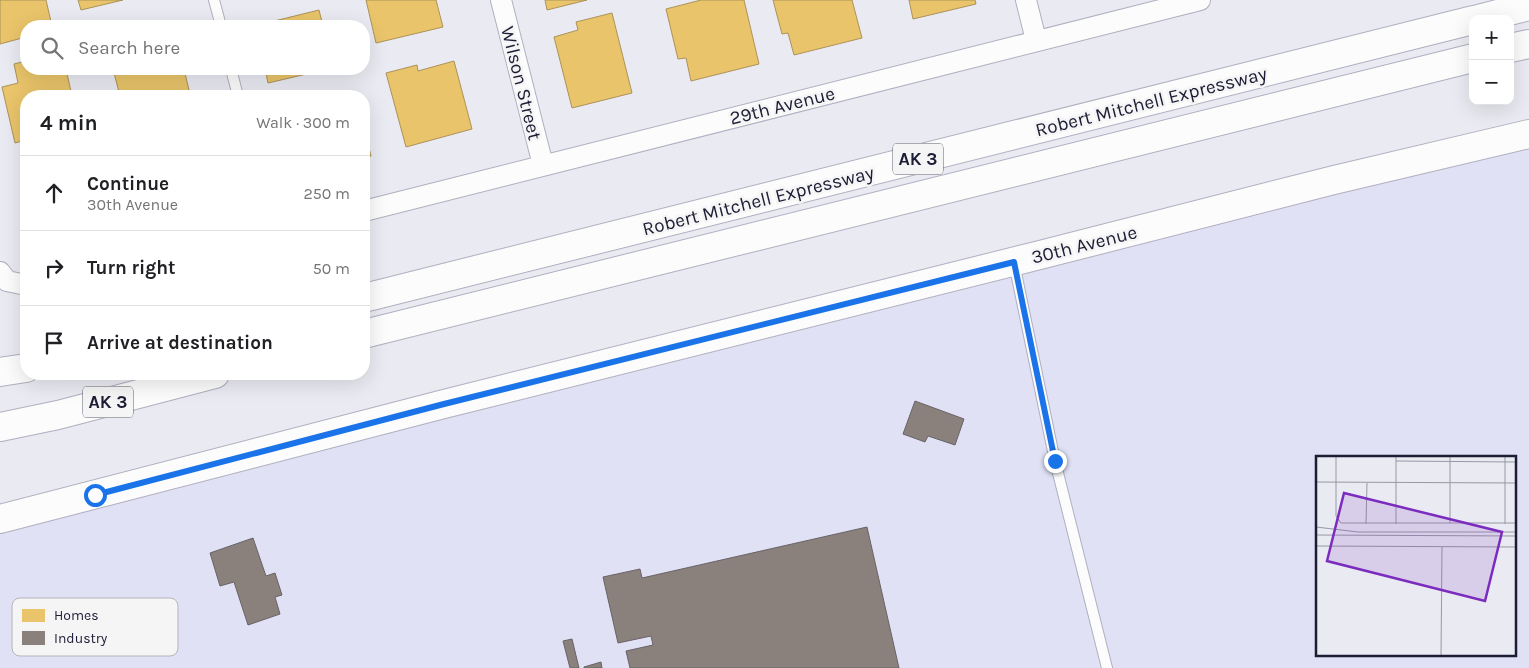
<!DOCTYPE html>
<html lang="en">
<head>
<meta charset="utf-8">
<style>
	:root { --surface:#fff; --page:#f6f6f6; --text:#202124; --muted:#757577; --line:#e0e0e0 }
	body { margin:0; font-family:Karla,sans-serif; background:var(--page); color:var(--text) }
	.controls { position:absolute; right:15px; top:15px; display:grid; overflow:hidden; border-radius:10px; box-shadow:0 5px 20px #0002 }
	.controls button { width:45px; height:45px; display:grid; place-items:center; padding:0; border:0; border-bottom:1px solid var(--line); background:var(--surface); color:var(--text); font:25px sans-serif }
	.stop { position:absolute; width:15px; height:15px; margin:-11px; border:4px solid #1a73e8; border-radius:50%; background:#fff }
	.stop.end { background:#1a73e8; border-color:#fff; box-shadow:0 1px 5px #0008 }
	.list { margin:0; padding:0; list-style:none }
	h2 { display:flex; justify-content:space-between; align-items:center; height:65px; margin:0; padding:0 20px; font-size:21px }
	h2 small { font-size:16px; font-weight:400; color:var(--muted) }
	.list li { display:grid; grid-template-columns:32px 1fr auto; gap:15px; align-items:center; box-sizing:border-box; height:75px; padding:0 20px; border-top:1px solid var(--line) }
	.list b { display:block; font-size:19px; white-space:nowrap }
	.list p { margin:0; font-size:16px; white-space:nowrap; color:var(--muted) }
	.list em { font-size:16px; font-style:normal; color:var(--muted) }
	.icon { flex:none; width:28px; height:28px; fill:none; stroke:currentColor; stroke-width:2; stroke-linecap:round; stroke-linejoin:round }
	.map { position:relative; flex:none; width:1529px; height:668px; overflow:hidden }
	.search { position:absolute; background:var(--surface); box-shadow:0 5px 20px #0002; left:20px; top:20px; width:350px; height:55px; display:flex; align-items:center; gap:12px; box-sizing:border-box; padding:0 18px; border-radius:20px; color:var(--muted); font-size:19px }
	.panel { position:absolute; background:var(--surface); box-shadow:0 5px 20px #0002; left:20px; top:90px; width:350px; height:290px; border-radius:20px }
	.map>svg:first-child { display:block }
	.built { fill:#e0e1f5; fill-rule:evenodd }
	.homes { fill:#e9c46a; stroke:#ac925a }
	.industry { fill:#8a817c; stroke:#696367 }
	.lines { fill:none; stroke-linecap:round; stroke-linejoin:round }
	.lane-casing { stroke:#b0afbf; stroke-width:12 }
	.street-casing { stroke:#b0afbf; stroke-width:22 }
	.secondary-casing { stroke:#b0afbf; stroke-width:30 }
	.highway-casing { stroke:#b0afbf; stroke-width:30 }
	.lane { stroke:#fcfcfd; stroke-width:10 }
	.street { stroke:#fcfcfd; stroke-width:20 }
	.secondary { stroke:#fcfcfd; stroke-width:28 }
	.highway { stroke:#fcfcfd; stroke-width:28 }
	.route { stroke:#1a73e8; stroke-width:6 }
	.labels { text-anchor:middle; stroke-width:5; stroke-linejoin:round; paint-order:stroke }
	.shield { fill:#f5f5f5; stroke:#5d5d6f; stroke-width:1 }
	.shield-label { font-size:18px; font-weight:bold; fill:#1c1c35 }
	.street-label { font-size:19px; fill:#1c1c35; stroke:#f5f5f5 }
	.inset-road { fill:none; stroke:#9898a6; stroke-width:1 }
	.view { fill:#7b2cbf; fill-opacity:0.15; stroke:#7b2cbf; stroke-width:2.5 }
	.inset-edge { fill:none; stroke:#1c1c35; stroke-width:2.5 }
	.key { fill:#f5f5f5; stroke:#b4b4bb; stroke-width:1 }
	.key-label { font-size:14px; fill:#1c1c35 }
</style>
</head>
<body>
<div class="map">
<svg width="1529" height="668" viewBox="0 0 1529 668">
	<rect width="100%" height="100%" fill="#eaeaf2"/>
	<path class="built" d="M 1529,140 L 1529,668 L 0,668 L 0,525 ZM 1318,457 L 1515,457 L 1515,654 L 1318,654 Z"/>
	<path class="homes" d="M 0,0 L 46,0 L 52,26 L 26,26 L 26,37 L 0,44 Z
		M 78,0 L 123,0 L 81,10 Z
		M 366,0 L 436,0 L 443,27 L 376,43 Z
		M 545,0 L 587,0 L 547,10 Z
		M 701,0 L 744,0 L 759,64 L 691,81 L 686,58 L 678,59 L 666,9 Z
		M 773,0 L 852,0 L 862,38 L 794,55 L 788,33 L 782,34 Z
		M 909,0 L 975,0 L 976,4 L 913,19 Z
		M 319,10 L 323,26 L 254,26 Z
		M 612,13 L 632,93 L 572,108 L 554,37 L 578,30 L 576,22 Z
		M 153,21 L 155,26 L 132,26 Z
		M 26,61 L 26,69 L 66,69 L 72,96 L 26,96 L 26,140 L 15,143 L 2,87 L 18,83 L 14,64 Z
		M 454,61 L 472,129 L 406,147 L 386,73 L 417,65 L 418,71 Z
		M 113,69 L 184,69 L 189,90 L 164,96 L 120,96 Z
		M 265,69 L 328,69 L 268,83 Z
		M 364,127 L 371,156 L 364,158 Z"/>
	<path class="industry" d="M 915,401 L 964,419 L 955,445 L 928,436 L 925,442 L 903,434 Z
		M 867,527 L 899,668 L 630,668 L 626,651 L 653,645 L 651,636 L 618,643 L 603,577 L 640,569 L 642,578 Z
		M 253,538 L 266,576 L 275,573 L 282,595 L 275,597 L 280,614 L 248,625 L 234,582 L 220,586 L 210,553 Z
		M 572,639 L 579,668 L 570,668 L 563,641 Z
		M 601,662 L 602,668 L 584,668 L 584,667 Z"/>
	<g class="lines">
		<defs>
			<path id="lane" d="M 214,0 L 221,26
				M 231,69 L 238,96
				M 1014,263 L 1055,461 L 1107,668"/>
			<path id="street" d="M 501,0 L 543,165
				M 1026,0 L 1036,40
				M 364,211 L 1200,0
				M 0,272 L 7,281 L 26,285"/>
			<path id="secondary" d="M 0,519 L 444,404 L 1032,257 L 1334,180 L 1529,134"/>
			<path id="highway" d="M 1478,19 L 1529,6
				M 1510,48 L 1529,44
				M 364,298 L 1473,20
				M 364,334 L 1473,58
				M 0,372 L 26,368
				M 0,427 L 58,415 L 215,374"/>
		</defs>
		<use href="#lane" class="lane-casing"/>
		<use href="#street" class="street-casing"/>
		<use href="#secondary" class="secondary-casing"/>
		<use href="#highway" class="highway-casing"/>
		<use href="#lane" class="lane"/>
		<use href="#street" class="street"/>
		<use href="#secondary" class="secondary"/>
		<use href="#highway" class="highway"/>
	</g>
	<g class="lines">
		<path class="route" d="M 95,495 L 444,404 L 1014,262 L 1055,461"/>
	</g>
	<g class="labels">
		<g class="shield">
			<rect x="893" y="143.5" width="50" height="31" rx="4"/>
			<rect x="83" y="386.5" width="50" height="31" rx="4"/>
		</g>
		<g class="shield-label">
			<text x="918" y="165">AK 3</text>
			<text x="108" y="408">AK 3</text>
		</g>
		<g class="street-label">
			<text transform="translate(522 83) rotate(76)" y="7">Wilson Street</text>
			<text transform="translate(1151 101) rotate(-14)" y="7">Robert Mitchell Expressway</text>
			<text transform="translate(782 105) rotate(-14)" y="7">29th Avenue</text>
			<text transform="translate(758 200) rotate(-14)" y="7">Robert Mitchell Expressway</text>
			<text transform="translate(1084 244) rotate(-14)" y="7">30th Avenue</text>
		</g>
	</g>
	<g transform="translate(1316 456)">
		<rect width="200" height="200" fill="#eaeaf2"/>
		<path class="inset-road" d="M 20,0 L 20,60 L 25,67 L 200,67M 80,0 L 80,68M 134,0 L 134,67M 189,0 L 189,68M 80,5 L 200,6M 0,26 L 200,27M 50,68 L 51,27M 0,71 L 42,76 L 200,76M 0,79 L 200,80M 0,90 L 200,91M 125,200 L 126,91"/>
		<path class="view" d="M 28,37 L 186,76 L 169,145 L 11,105 Z"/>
		<rect width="200" height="200" class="inset-edge"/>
	</g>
	<rect x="12" y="598" width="166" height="58" rx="8" class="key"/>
	<rect x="22" y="609" width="23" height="13" fill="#e9c46a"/>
	<rect x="22" y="631" width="23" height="14" fill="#8a817c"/>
	<g class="key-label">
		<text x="54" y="620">Homes</text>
		<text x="54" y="643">Industry</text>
	</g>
</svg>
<div class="controls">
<button>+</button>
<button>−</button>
</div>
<div class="stop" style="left:95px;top:495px"></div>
<div class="stop end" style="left:1055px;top:461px"></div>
<div class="search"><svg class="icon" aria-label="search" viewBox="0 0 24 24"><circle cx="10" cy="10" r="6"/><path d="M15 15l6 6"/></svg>Search here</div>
<section class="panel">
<h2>4 min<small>Walk · 300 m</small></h2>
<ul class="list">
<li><svg class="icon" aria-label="ahead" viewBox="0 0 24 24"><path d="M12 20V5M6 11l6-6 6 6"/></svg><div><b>Continue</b><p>30th Avenue</p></div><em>250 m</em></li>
<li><svg class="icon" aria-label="right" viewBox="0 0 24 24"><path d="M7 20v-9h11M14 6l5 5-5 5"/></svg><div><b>Turn right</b></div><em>50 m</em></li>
<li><svg class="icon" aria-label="arrive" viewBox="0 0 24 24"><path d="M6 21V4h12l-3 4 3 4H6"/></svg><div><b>Arrive at destination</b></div></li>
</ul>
</section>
</div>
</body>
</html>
